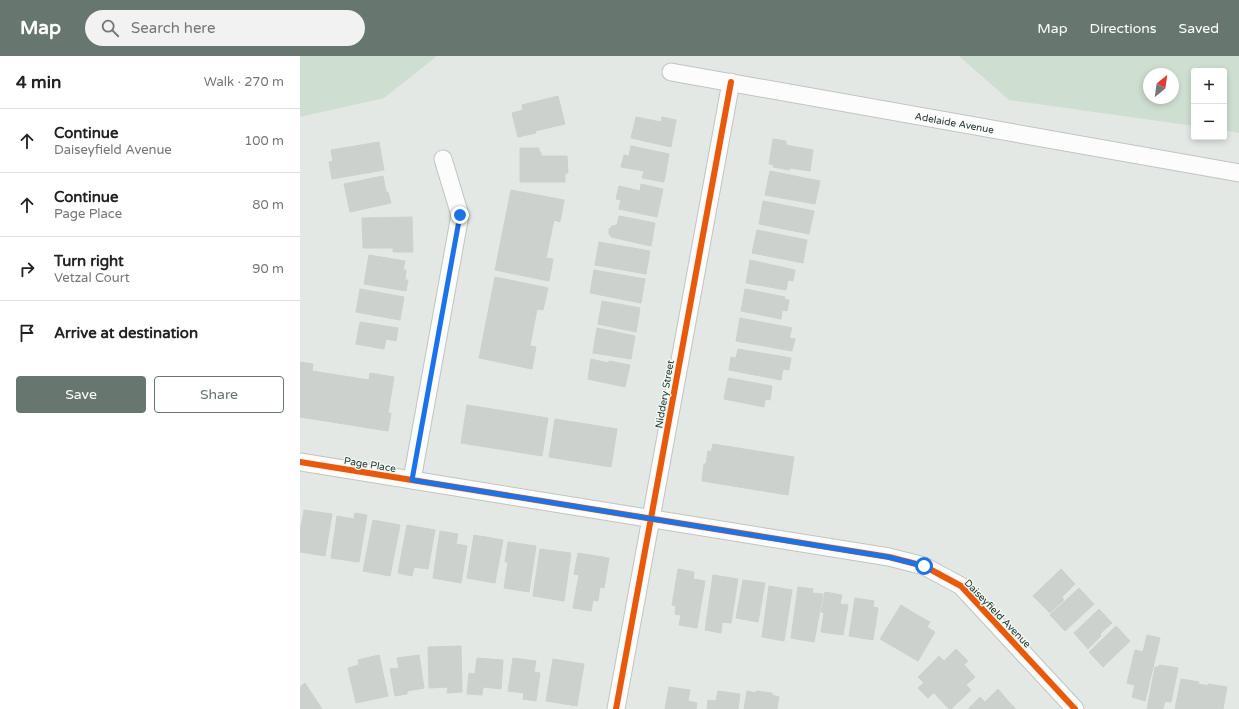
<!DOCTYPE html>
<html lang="en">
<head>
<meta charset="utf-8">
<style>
	:root { --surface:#fff; --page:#f2f2f2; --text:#222; --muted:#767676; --line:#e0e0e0; --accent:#67766f }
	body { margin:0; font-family:"Varela Round",sans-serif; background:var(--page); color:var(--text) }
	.controls { position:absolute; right:12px; top:12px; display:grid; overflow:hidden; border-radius:4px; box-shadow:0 2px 6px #0003 }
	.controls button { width:36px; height:36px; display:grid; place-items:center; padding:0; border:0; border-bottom:1px solid var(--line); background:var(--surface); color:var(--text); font:20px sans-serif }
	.compass { position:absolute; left:843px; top:12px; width:36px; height:36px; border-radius:50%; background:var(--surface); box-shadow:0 2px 6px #0003; rotate:29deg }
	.stop { position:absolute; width:12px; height:12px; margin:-9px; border:3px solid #1a73e8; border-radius:50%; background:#fff }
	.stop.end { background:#1a73e8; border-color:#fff; box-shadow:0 1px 4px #0008 }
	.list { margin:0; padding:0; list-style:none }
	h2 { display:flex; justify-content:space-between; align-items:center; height:52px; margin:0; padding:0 16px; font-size:17px }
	h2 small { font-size:13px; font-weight:400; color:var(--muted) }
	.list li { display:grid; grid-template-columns:26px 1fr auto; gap:12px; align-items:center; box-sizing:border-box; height:64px; padding:0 16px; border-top:1px solid var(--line) }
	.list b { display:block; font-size:15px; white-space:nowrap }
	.list p { margin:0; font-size:13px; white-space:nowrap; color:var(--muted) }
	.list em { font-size:13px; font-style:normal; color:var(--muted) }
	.actions { display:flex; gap:8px; padding:12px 16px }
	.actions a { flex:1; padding:9px 0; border:1px solid var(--accent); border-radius:4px; text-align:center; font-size:14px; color:var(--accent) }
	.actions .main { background:var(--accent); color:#fff }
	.icon { flex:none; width:22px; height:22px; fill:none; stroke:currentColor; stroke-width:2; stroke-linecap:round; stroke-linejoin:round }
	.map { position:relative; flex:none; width:939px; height:653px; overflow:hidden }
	header { display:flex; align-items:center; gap:24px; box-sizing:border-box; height:56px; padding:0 20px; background:var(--accent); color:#fff }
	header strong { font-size:19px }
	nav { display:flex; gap:22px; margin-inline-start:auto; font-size:14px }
	.search { width:280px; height:36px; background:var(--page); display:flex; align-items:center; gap:10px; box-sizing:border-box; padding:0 14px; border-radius:22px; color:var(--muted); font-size:15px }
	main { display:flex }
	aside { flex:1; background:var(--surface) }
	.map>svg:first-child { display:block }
	.green { fill:#cedfd1; fill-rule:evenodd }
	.building { fill:#ccd1ce; stroke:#ccd0ce }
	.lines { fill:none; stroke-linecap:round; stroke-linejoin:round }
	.minor-casing { stroke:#c0c5c2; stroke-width:19 }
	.minor { stroke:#fbfcfb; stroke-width:17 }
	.cycleway-casing { stroke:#f1f7f3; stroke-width:8 }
	.cycleway { stroke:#e8590c; stroke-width:6 }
	.route { stroke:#1a73e8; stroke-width:5 }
	.labels { text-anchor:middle; stroke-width:3; stroke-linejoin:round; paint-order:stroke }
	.street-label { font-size:10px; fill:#243830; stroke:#f1f7f3 }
</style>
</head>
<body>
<header>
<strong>Map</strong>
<div class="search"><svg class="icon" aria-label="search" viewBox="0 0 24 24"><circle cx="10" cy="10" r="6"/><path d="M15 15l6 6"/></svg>Search here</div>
<nav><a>Map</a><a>Directions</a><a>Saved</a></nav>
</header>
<main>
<aside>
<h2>4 min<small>Walk · 270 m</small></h2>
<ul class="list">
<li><svg class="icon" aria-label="ahead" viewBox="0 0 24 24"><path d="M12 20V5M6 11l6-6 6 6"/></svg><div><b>Continue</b><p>Daiseyfield Avenue</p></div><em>100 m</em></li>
<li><svg class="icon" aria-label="ahead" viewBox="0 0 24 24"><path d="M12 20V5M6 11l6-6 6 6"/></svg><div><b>Continue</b><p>Page Place</p></div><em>80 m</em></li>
<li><svg class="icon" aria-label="right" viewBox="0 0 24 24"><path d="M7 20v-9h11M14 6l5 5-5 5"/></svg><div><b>Turn right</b><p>Vetzal Court</p></div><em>90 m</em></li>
<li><svg class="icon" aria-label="arrive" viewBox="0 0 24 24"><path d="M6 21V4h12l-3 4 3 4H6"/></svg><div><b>Arrive at destination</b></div></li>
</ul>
<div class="actions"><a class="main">Save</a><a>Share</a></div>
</aside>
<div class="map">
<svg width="939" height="653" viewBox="0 0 939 653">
	<rect width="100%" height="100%" fill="#e3e8e5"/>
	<path class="green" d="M 0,0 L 137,0 L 84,42 L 0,61 Z
		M 659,0 L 939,0 L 939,77 L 924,74 L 924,15 L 894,15 L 894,70 L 709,44 ZM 849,18 L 873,18 L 873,42 L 849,42 Z"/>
	<path class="building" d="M 258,40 L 265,68 L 235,75 L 236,77 L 218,81 L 212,57 L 223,54 L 222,49 Z
		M 336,61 L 361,66 L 362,61 L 376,64 L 371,91 L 331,82 Z
		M 473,83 L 486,85 L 486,89 L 513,94 L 510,115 L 490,112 L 489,114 L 473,111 L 474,109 L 469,108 Z
		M 79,86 L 84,114 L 32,123 L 29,106 L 33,105 L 31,94 Z
		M 331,90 L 369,98 L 364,126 L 342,122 L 344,115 L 321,111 L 324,99 L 329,100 Z
		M 220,92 L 239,92 L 239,96 L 241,96 L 241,100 L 267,100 L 268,117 L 265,117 L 265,126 L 220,126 Z
		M 470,115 L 520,125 L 515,148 L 465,139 Z
		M 83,120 L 86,136 L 88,136 L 91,147 L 50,156 L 44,128 Z
		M 341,128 L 363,133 L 357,161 L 319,153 L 321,144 L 316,143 L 319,130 L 340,135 Z
		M 211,134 L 264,144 L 260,166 L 254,164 L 246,202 L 253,203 L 249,225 L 195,214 Z
		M 463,145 L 514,155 L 509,178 L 459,168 Z
		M 319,160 L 355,167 L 351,190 L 311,181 L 309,178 L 309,173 L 312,170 L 317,169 Z
		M 112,161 L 113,196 L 93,196 L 93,192 L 63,192 L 62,162 Z
		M 457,174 L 507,184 L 503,207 L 452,197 Z
		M 299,186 L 350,195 L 346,218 L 295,209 Z
		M 69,199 L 105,205 L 103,214 L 106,214 L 105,224 L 108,224 L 106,235 L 64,228 Z
		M 450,204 L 495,214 L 493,225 L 488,224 L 486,234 L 446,227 Z
		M 294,214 L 345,223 L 341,247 L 290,237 Z
		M 195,221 L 248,232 L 243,254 L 237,253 L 230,290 L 236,291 L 232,313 L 179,302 Z
		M 60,233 L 104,241 L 100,264 L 56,256 Z
		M 445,233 L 485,241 L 484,243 L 489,244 L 487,255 L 482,254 L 481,263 L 441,255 Z
		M 302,245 L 340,252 L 336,276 L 298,268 Z
		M 440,262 L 492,272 L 489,282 L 495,283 L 492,295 L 436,285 Z
		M 60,266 L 98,272 L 96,285 L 86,283 L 84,293 L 56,288 Z
		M 297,272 L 335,280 L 331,303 L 293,297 Z
		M 438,293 L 491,302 L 489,314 L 483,313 L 481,324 L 429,314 L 431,301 L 436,302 Z
		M 291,303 L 308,307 L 309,305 L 330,309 L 325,331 L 288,323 Z
		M 0,306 L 13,308 L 12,315 L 69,324 L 70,317 L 94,321 L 88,357 L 91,357 L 88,375 L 0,361 Z
		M 428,322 L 472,330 L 470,344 L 465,343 L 464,351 L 424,343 Z
		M 167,349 L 248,362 L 242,400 L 161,387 Z
		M 255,363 L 317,373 L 311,411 L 249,401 Z
		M 413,388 L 494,401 L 488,439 L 402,425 L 404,408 L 406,408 L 408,395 L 411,396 Z
		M 4,454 L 32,458 L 25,500 L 0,496 L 0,475 Z
		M 55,457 L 67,459 L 59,506 L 31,502 L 37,460 L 54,463 Z
		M 73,464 L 100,469 L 90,520 L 63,515 Z
		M 107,469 L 135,474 L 128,513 L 114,511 L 112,520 L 98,517 Z
		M 140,475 L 158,478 L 156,488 L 167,490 L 161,527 L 133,522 Z
		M 174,479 L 203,484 L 195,527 L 167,522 Z
		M 208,486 L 236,490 L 229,536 L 204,532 L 208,506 L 205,506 Z
		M 240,493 L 271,497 L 264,545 L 233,540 Z
		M 278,497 L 309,502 L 304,532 L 300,531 L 298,545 L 293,544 L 291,555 L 273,552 L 279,519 L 274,518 Z
		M 378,513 L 394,516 L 393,523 L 405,525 L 397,572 L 379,569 L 381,559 L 375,558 L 376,550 L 372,549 Z
		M 761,513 L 775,528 L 762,541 L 764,544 L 750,557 L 733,540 Z
		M 413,519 L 438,523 L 431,567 L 422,566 L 421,577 L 405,574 Z
		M 443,524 L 465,527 L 458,566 L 436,562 Z
		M 469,530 L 492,534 L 484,585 L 462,581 Z
		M 498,531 L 513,533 L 512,537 L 523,538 L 514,586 L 491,582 Z
		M 779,532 L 794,548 L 765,575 L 750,559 Z
		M 525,536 L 542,539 L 540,548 L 548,549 L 543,579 L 521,576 L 524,557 L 521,556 Z
		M 555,542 L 574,545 L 573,551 L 578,552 L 573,584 L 549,580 Z
		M 601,549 L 619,560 L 599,594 L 580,583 Z
		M 799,553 L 812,567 L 800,578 L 801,580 L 788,593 L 774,577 Z
		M 619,560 L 630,566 L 627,571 L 635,576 L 618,605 L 599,594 Z
		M 816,570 L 830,585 L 803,611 L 789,596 Z
		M 847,579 L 860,582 L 845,645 L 832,641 L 835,629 L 827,627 L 835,594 L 843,596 Z
		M 161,590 L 162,636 L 147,637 L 148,631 L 129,632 L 128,591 Z
		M 656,593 L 668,605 L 628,642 L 618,632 L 624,627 L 618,621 L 639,600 L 644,605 Z
		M 79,599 L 88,640 L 56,647 L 48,612 L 59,609 L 58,604 Z
		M 119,599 L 124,632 L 107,635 L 107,638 L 95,640 L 90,613 L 99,612 L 97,602 Z
		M 177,602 L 203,604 L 201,633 L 183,631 L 182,639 L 167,638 L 169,617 L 175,618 Z
		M 213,602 L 236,605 L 234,616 L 240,617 L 236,645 L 223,643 L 224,637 L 208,635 Z
		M 253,603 L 284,608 L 277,650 L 246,645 Z
		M 664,609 L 675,621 L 666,629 L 671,634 L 651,653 L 649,653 L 634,637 Z
		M 859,609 L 878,612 L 871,646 L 865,645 L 863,653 L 847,653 L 855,611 L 859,611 Z
		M 881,623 L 899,626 L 898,628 L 904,629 L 899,653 L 875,653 Z
		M 5,627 L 22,653 L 0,653 L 0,631 Z
		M 908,628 L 927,631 L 923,653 L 899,653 L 904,629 L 908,630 Z
		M 369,631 L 390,634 L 388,645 L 397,647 L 396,653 L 365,653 Z
		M 698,633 L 709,646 L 702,653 L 668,653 L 680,641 L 685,646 Z
		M 418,635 L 440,638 L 438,653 L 407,653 L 408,644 L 416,645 Z
		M 447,635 L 456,637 L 456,635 L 472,637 L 472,639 L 479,641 L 477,653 L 444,653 Z
		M 709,646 L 716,653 L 702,653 Z"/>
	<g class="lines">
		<defs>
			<g id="minor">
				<path id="s1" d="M 371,16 L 939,117"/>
				<path d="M 0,406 L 589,501 L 624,510 L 661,530 L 775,653"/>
				<path d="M 112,424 L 160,159 L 143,103"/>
				<path d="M 316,653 L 431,26"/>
			</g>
		</defs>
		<use href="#minor" class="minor-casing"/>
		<use href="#minor" class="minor"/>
		<defs>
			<path id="cycleway" d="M 0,406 L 589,501 L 624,510 L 661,530 L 775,653
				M 316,653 L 431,26"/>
		</defs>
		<use href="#cycleway" class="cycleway-casing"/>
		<use href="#cycleway" class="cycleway"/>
	</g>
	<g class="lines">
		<path class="route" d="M 160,159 L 112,424 L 588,501 L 624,510"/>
	</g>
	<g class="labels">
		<g class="street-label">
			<text dy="4" stroke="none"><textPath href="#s1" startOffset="288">Adelaide Avenue</textPath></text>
			<text transform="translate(364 338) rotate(-80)" y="4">Niddery Street</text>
			<text transform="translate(70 408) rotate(9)" y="4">Page Place</text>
			<text transform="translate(698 557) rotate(46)" y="4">Daiseyfield Avenue</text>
		</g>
	</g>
</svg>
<div class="controls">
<button>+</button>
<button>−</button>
</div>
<svg class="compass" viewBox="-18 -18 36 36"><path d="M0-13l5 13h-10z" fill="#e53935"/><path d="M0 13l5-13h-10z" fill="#767676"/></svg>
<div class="stop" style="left:624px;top:510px"></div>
<div class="stop end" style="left:160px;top:159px"></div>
</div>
</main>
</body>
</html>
